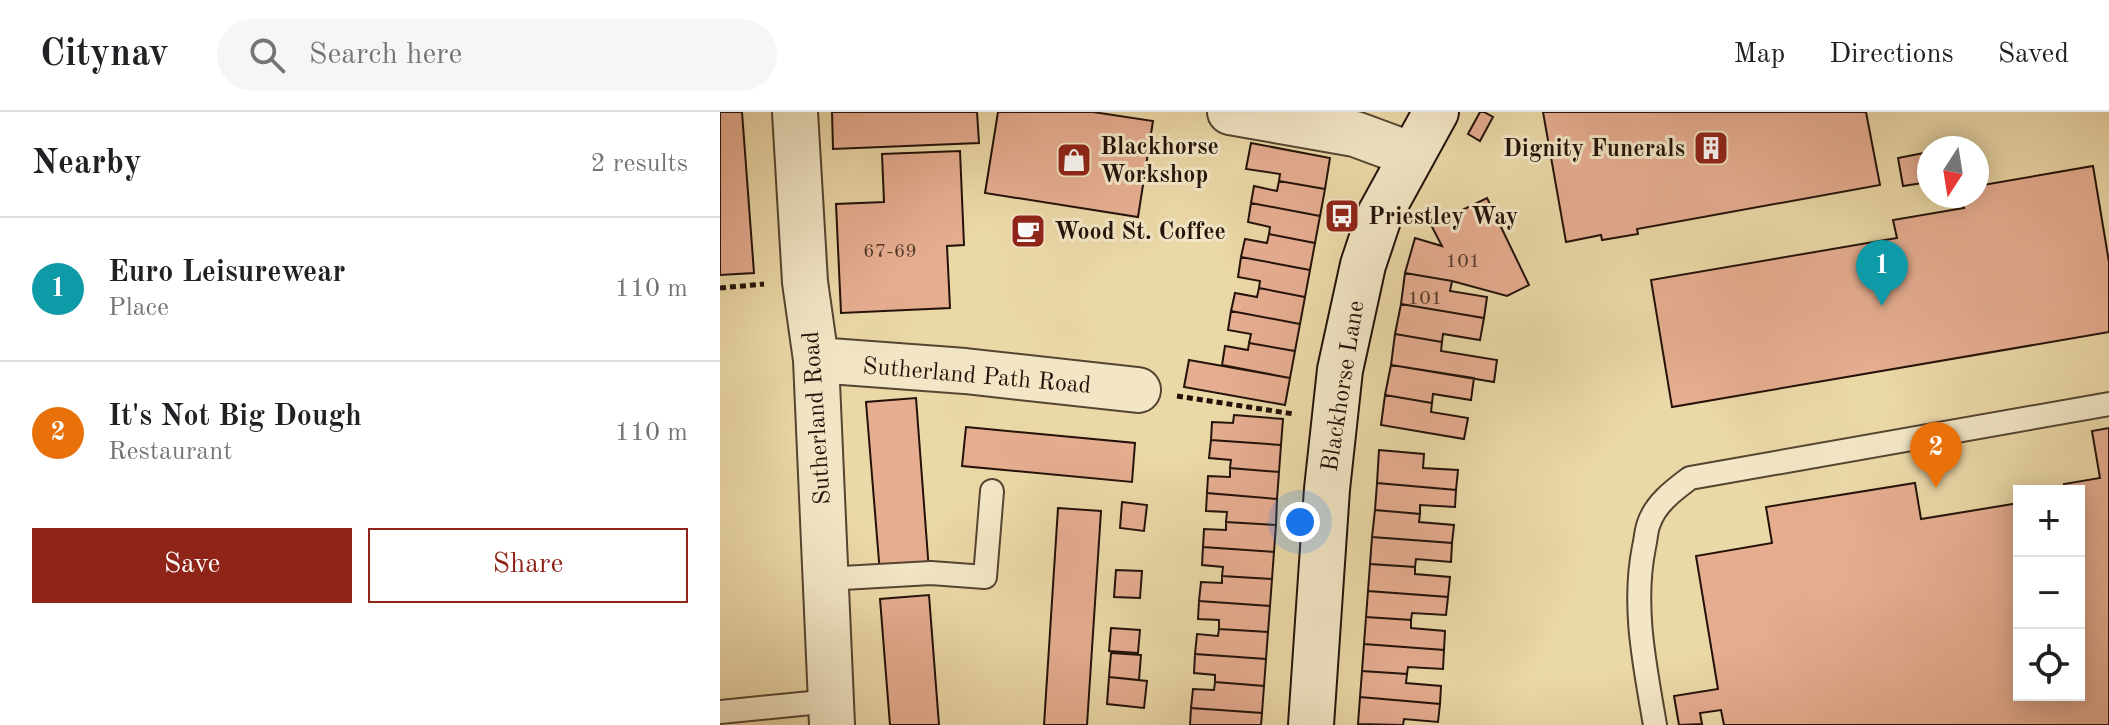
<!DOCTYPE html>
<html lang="en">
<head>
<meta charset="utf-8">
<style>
	:root { --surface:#fff; --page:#f6f6f6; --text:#202124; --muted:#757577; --line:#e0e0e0; --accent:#8f2418 }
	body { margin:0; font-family:"Old Standard TT",serif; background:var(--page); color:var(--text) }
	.controls { position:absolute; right:24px; bottom:24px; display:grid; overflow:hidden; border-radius:0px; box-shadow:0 4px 20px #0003 }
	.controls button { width:72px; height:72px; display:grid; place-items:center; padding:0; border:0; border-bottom:2px solid var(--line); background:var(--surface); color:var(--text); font:40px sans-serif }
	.compass { position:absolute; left:1197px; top:24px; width:72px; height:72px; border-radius:50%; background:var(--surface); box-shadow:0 4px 20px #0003; rotate:192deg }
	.you { position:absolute; left:580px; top:410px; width:28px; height:28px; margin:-20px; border:6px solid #fff; border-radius:50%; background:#1a73e8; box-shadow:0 0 0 12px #1a73e833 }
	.badge { display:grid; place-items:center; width:52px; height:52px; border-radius:50%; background:var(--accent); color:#fff; font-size:26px; font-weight:700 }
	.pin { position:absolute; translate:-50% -66px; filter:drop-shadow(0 2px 4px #0008) }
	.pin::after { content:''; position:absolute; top:42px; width:28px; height:24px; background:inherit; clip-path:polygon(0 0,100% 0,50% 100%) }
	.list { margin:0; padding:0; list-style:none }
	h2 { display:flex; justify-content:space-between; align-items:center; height:104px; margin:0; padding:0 32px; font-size:34px }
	h2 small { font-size:26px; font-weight:400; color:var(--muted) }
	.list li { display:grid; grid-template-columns:52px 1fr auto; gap:24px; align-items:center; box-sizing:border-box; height:144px; padding:0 32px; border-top:2px solid var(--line) }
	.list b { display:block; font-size:30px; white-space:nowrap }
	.list p { margin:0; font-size:26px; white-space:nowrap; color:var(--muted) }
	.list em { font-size:26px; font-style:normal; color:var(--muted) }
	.actions { display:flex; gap:16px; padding:24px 32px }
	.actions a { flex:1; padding:18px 0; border:2px solid var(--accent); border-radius:0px; text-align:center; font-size:28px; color:var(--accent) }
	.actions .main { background:var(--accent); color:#fff }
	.icon { flex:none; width:44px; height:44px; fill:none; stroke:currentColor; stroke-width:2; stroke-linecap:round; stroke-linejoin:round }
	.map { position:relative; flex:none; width:1389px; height:613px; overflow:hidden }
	header { display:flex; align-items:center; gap:48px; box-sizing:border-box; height:112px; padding:0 40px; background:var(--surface); border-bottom:2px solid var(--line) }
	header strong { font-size:38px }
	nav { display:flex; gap:44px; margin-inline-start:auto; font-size:28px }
	.search { width:560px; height:72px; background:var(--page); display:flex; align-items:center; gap:20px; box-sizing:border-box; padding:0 28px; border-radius:44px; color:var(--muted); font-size:30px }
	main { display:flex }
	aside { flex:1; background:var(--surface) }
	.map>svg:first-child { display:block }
	.building { fill:#e6ad91; stroke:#221209; stroke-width:2 }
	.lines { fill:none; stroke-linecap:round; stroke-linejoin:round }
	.service-casing { stroke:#544430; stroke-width:26 }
	.minor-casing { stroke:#544430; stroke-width:48 }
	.secondary-casing { stroke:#221209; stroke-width:48 }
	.path { stroke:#221209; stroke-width:5; stroke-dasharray:6 4; stroke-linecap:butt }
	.service { stroke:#f2e6c6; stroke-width:22 }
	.minor { stroke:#f2e6c6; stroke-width:44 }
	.secondary { stroke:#f2e6c6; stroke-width:44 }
	.labels { text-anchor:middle; stroke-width:6; stroke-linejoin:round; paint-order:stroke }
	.number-label { font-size:20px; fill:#53392b }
	.poi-label { font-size:24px; font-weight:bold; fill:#221209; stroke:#f2e6c6; text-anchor:start }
	.street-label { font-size:24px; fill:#221209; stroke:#f2e6c6 }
</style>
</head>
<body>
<header>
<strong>Citynav</strong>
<div class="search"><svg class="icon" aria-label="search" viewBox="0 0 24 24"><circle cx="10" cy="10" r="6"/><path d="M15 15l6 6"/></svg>Search here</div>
<nav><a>Map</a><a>Directions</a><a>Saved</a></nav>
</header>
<main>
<aside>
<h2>Nearby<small>2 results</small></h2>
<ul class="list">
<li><span class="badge" style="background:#0f9aa8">1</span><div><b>Euro Leisurewear</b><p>Place</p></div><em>110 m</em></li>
<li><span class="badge" style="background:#e8710a">2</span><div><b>It's Not Big Dough</b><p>Restaurant</p></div><em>110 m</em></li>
</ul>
<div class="actions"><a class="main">Save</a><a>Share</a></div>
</aside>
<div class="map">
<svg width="1389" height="613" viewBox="0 0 1389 613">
	<rect width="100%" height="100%" fill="#ebd8a7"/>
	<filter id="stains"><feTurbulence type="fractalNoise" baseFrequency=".0025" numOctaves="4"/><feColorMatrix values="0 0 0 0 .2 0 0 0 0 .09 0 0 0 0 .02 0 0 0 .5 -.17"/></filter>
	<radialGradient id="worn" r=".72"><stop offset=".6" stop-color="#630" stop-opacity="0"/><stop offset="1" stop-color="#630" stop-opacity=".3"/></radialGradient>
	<path class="building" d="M 0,0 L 22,0 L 34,161 L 0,163 Z
		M 112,0 L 257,0 L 259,31 L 113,37 Z
		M 278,0 L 373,0 L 433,9 L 418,105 L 265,81 Z
		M 760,0 L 764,0 L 773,5 L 760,29 L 748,22 Z
		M 823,0 L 1146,0 L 1160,73 L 917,117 L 918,122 L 882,128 L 881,123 L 846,130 Z
		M 531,31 L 610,46 L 605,77 L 559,69 L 560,62 L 526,57 Z
		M 240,39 L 244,133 L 227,134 L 230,196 L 121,201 L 116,92 L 164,90 L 162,42 Z
		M 1209,40 L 1209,70 L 1183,74 L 1178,46 Z
		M 1373,54 L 1389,150 L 1389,220 L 952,295 L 931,168 L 1177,126 L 1173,108 L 1244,96 L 1242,84 L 1257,84 L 1257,74 Z
		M 559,69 L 605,77 L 600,104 L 531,91 L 534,74 L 557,79 Z
		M 767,86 L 809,173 L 787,184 L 732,169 L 685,161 L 695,126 L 722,134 L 711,113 Z
		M 531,91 L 600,104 L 595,131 L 549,122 L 550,115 L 528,110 Z
		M 549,122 L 595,131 L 590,158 L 521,145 L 525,127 L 547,131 Z
		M 521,145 L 590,158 L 585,185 L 539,176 L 540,169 L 518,165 Z
		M 685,161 L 732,169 L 730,179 L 767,185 L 764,206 L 681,192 Z
		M 539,176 L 585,185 L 580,212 L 511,199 L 515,181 L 537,185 Z
		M 681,192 L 764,206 L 760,228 L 723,222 L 722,230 L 675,222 Z
		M 511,199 L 580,212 L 575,239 L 529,231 L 531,222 L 508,218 Z
		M 675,222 L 722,230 L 721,239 L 777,248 L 774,270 L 671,253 Z
		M 529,231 L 575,239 L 570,266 L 502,253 L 505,234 L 528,238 Z
		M 469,248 L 570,266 L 565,293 L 464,275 Z
		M 671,253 L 754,266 L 751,288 L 713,282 L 712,291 L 665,283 Z
		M 665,283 L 712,291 L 711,300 L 748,306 L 744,327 L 661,313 Z
		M 196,286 L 209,459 L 160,462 L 146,290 Z
		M 514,303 L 563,307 L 561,333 L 491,328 L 492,310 L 513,311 Z
		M 246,315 L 415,331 L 412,370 L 242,354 Z
		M 1389,316 L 1389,613 L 1004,613 L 1001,598 L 980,601 L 982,612 L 959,613 L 954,584 L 998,577 L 976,444 L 1052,431 L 1046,395 L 1195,371 L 1201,407 L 1299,391 L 1299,583 L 1359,583 L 1359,379 L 1345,379 L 1344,372 L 1380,366 L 1372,319 Z
		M 491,328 L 561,333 L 559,360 L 510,356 L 511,348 L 489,346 Z
		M 659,338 L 704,342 L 703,356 L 738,358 L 736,378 L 657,371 Z
		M 510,356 L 559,360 L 557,387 L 487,381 L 488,364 L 510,365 Z
		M 657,371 L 736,378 L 735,395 L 700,393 L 700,402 L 655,398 Z
		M 487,381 L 557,387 L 556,413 L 506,410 L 507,400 L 486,399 Z
		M 402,390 L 427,393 L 424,419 L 400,416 Z
		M 338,396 L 381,399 L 367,613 L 324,613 Z
		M 655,398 L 700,402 L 699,410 L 734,413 L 732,431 L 652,425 Z
		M 506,410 L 556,413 L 554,440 L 483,435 L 484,417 L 506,418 Z
		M 652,425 L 732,431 L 731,450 L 696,447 L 695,455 L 650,452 Z
		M 483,435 L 554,440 L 552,467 L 502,464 L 503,455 L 482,453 Z
		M 650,452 L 695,455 L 695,462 L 730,465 L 728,485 L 648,479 Z
		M 396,458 L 422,459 L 420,486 L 394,485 Z
		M 502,464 L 552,467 L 550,494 L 479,489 L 481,470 L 502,471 Z
		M 648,479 L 728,485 L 726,503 L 692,501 L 691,508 L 646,505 Z
		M 209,483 L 219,613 L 170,613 L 160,487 Z
		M 479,489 L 550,494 L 548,520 L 499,517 L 499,508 L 478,507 Z
		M 646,505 L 691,508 L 691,516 L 725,519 L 724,538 L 644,532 Z
		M 391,516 L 420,518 L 418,541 L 389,539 Z
		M 499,517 L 548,520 L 546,547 L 475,542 L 477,522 L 498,524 Z
		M 644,532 L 724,538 L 723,557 L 688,555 L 687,562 L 642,559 Z
		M 391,541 L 421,543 L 419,568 L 389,565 Z
		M 475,542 L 546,547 L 544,574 L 495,570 L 495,563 L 474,561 Z
		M 642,559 L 687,562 L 686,571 L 721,574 L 720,592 L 640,585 Z
		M 389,565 L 427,569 L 424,596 L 387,592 Z
		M 495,570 L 544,574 L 542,601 L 471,596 L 473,577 L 494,578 Z
		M 640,585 L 720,592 L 718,610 L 684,607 L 683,613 L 638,612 Z
		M 471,596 L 542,601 L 541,613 L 470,613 Z"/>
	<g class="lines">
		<defs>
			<path id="service" d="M 105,467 L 211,461 L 265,465 L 272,379
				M 0,600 L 111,589
				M 935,613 C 925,554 912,495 924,435 C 926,427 926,418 929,411 C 936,391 954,378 970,366 L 1389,292"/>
			<path id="minor" d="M 75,0 L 85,170 L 96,248 L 112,613
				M 510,0 L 635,22 L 692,43
				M 96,248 L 245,259 L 418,278"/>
			<path id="secondary" d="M 591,613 L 607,377 L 620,258 L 643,153 L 660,102 L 716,0"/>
		</defs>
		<use href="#service" class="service-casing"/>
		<use href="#minor" class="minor-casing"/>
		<use href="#secondary" class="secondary-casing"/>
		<path class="path" d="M 0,176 L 44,172
			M 457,284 L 574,302"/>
		<use href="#service" class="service"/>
		<use href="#minor" class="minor"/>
		<use href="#secondary" class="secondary"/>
	</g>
	<defs>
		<symbol id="building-square" viewBox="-11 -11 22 22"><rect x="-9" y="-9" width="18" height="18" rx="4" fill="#8f2418" stroke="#f2e6c6"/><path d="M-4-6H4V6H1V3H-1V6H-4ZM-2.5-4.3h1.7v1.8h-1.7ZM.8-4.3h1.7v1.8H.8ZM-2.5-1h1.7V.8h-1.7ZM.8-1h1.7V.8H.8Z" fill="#fff"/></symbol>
		<symbol id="shop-square" viewBox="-11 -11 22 22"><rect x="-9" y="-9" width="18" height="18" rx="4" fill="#8f2418" stroke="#f2e6c6"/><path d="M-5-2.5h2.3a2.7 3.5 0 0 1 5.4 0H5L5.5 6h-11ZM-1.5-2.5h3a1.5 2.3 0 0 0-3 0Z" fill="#fff"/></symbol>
		<symbol id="bus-square" viewBox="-11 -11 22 22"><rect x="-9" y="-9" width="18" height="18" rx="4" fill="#8f2418" stroke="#f2e6c6"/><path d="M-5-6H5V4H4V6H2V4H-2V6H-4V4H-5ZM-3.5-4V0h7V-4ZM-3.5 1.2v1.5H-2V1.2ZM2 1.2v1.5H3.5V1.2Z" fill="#fff"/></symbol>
		<symbol id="cafe-square" viewBox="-11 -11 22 22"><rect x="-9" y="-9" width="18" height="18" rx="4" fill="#8f2418" stroke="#f2e6c6"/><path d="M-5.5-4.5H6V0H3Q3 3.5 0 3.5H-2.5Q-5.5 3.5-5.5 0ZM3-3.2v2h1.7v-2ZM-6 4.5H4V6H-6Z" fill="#fff"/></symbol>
	</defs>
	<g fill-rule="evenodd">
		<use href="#building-square" x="971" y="16" width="40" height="40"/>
		<use href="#shop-square" x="334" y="28" width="40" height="40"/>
		<use href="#bus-square" x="602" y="84" width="40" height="40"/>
		<use href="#cafe-square" x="288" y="99" width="40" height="40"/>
	</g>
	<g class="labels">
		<g class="number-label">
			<text x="170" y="145">67-69</text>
			<text x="743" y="155">101</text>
			<text x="705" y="192">101</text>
		</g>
		<g class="poi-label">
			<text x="380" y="42">Blackhorse<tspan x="380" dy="28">Workshop</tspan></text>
			<text x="965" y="44" text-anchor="end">Dignity Funerals</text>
			<text x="648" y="112">Priestley Way</text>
			<text x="334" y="127">Wood St. Coffee</text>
		</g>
		<g class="street-label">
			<text transform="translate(257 263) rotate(5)" y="8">Sutherland Path Road</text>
			<text transform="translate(622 274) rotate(-81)" y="8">Blackhorse Lane</text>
			<text transform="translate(96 306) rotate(-94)" y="8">Sutherland Road</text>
		</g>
	</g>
	<rect width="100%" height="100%" filter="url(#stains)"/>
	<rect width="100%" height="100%" fill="url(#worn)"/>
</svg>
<div class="controls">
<button>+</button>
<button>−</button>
<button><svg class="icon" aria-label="locate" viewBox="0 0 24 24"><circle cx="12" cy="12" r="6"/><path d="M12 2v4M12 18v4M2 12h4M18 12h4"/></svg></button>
</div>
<svg class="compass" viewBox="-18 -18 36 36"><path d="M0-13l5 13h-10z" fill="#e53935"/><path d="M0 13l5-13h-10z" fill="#757577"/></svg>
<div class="you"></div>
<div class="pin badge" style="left:1162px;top:194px;background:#0f9aa8">1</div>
<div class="pin badge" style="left:1216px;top:376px;background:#e8710a">2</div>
</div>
</main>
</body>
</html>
